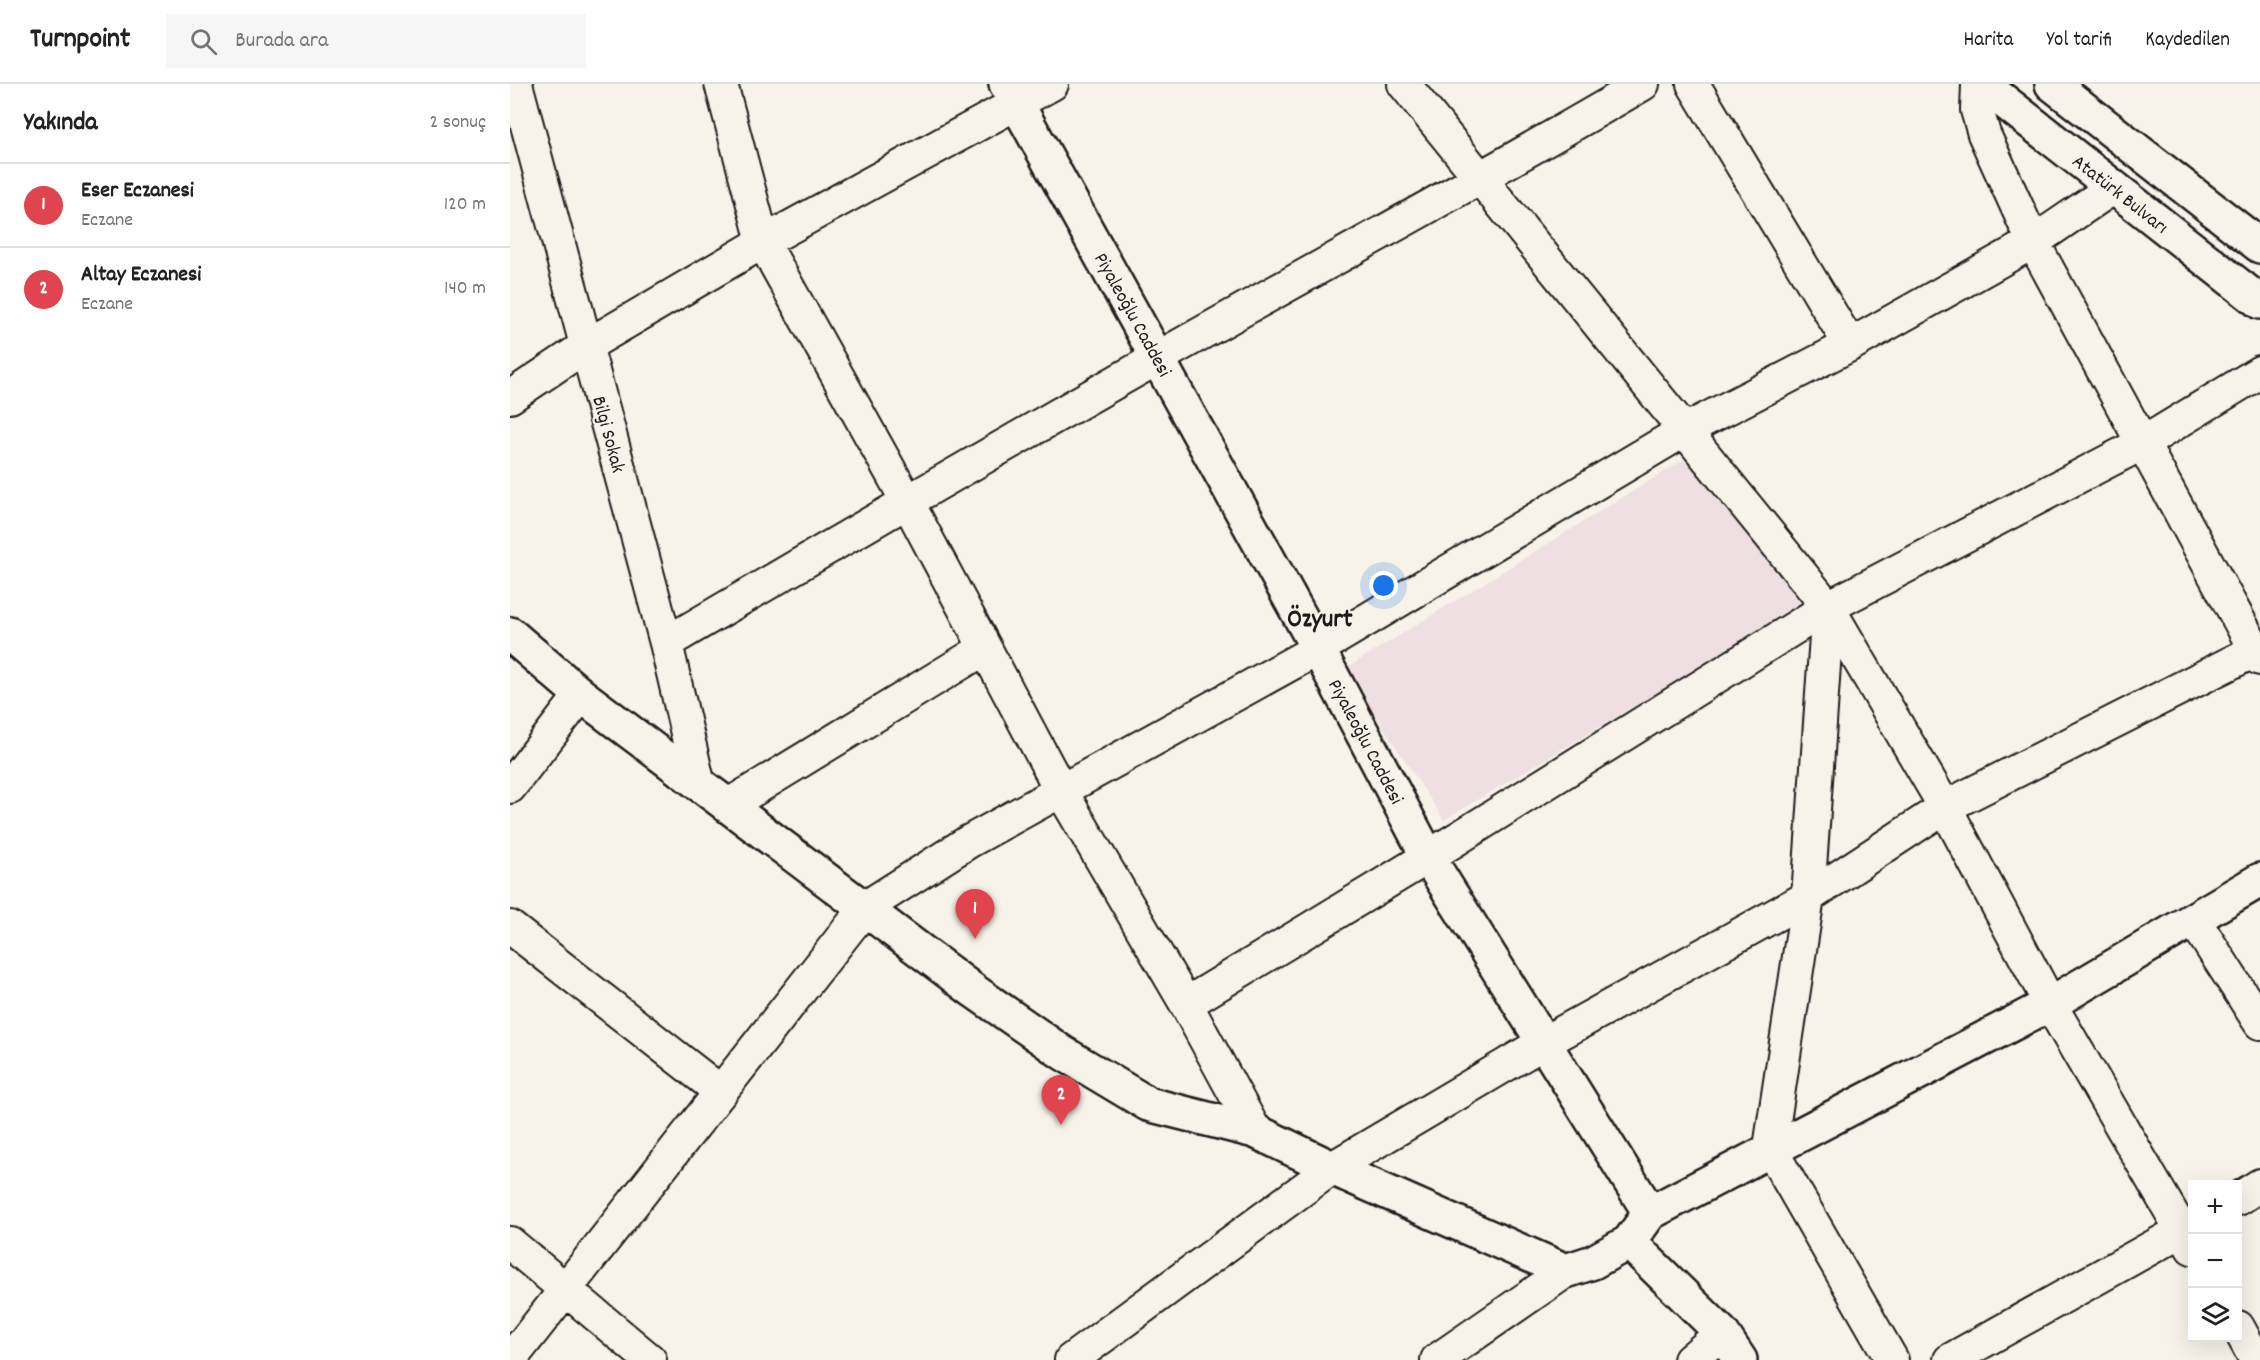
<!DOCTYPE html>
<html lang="tr">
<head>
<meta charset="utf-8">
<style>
	:root { --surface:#fff; --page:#f6f6f6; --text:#222; --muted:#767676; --line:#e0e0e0; --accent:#1c1c1c }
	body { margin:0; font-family:Dekko,sans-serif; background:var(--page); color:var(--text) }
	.controls { position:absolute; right:18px; bottom:18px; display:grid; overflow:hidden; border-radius:0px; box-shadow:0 6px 24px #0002 }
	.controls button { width:54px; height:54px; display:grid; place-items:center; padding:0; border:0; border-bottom:2px solid var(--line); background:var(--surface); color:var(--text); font:30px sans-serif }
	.you { position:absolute; left:874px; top:502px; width:21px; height:21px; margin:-15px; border:4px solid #fff; border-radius:50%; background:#1a73e8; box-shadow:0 0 0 9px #1a73e833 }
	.badge { display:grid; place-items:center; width:39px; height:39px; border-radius:50%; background:var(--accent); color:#fff; font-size:20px; font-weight:700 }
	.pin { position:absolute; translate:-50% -50px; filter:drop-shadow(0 2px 3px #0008) }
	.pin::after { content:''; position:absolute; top:32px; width:21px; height:18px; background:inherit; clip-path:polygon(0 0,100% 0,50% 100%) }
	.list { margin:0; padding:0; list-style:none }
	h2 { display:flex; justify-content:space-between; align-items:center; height:78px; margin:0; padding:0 24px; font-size:26px }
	h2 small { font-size:20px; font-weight:400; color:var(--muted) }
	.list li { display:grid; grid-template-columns:39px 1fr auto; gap:18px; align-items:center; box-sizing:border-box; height:84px; padding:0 24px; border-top:2px solid var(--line) }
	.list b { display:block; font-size:22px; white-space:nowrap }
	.list p { margin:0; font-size:20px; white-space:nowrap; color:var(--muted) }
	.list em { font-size:20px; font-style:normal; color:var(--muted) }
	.icon { flex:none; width:33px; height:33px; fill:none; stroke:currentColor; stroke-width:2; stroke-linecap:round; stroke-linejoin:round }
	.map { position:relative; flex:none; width:1750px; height:1276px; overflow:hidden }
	header { display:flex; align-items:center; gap:36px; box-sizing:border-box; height:84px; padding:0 30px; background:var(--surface); border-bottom:2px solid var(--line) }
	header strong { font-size:28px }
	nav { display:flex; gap:33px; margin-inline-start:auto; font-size:21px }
	.search { width:420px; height:54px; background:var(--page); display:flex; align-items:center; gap:15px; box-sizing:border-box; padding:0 21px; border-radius:0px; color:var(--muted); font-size:22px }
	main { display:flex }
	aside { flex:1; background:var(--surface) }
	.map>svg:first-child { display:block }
	.built { fill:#efdfe2 }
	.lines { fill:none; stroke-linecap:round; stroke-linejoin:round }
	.minor-casing { stroke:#1c1c1c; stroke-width:36 }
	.tertiary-casing { stroke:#1c1c1c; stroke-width:38 }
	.secondary-casing { stroke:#1c1c1c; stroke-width:38 }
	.minor { stroke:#f7f3e8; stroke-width:32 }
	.tertiary { stroke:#f7f3e8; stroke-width:33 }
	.secondary { stroke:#f7f3e8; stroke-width:33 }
	.labels { text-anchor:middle; stroke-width:4.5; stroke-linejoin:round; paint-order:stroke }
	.street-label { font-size:20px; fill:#1c1c1c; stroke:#f7f3e8 }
	.district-label { font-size:26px; font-weight:bold; fill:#1c1c1c; stroke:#f7f3e8 }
</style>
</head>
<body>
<header>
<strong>Turnpoint</strong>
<div class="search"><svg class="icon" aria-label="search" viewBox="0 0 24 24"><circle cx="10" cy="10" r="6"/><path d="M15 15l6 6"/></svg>Burada ara</div>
<nav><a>Harita</a><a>Yol tarifi</a><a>Kaydedilen</a></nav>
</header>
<main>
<aside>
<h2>Yakında<small>2 sonuç</small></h2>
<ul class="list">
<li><span class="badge" style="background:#e0444e">1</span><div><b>Eser Eczanesi</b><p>Eczane</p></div><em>120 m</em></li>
<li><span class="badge" style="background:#e0444e">2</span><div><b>Altay Eczanesi</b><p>Eczane</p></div><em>140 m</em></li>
</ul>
</aside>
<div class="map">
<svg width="1750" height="1276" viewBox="0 0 1750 1276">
	<rect width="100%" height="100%" fill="#f7f3e8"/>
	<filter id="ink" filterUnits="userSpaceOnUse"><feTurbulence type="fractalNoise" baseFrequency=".0167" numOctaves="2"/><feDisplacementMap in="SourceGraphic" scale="12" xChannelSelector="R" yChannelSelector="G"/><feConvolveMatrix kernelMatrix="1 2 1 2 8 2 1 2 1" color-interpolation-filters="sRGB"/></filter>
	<g filter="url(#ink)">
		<path class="built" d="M 1196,362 L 1300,517 L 934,736 L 835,585 Z"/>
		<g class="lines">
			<defs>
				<path id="minor" d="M 6,0 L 156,559 L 189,701
					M 211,0 L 253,158 L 397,417 L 550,705 L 676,920 L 745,1047
					M 894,0 L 1318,523 L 1435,723 L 1540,920 L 1682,1164
					M 1183,0 L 1340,261
					M 1468,0 L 1467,26 L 1474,50 L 1523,158 L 1750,575
					M 0,313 L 76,262 L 253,158 L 542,0
					M 1318,523 L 1298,813 L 1260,1064 L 1382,1276
					M 156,559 C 319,463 482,368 646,275 C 808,183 972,95 1133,0
					M 0,703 L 71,611
					M 217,722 L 474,565
					M 1684,836 L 1750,939
					M 0,843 L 211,1008
					M 676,920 L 918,773 L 1318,523 L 1633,359 L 1750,288
					M 1728,1115 L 1750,1101
					M 0,1159 L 140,1276
					M 1728,1243 L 1746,1276
					M 0,1276 L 356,823 L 458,758 L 808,565 L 1175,346 L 1340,261 L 1523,158 L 1604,103
					M 561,1276 L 822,1084 L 1033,959 L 1298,813 L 1435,723 L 1750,564
					M 927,1276 L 1056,1187
					M 1180,1276 L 1212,1249
					M 1440,1276 L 1682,1141"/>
				<path id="tertiary" d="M 496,0 L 808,565 L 918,773 L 1140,1129 L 1119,1158 L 1212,1249 L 1230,1276
					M 0,550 L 71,611 L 464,907 L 553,969 L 638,1020 L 745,1047 L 822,1084 L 1056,1187 L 1083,1178 L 1119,1158
					M 1140,1129 L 1540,920 L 1750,796"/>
				<path id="secondary" d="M 1472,0 L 1750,218
					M 1542,0 L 1750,162"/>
			</defs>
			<use href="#minor" class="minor-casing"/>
			<use href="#tertiary" class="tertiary-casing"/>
			<use href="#secondary" class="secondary-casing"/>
			<use href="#minor" class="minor"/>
			<use href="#tertiary" class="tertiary"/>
			<use href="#secondary" class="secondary"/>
		</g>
	</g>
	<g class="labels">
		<g class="street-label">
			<text transform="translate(1611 109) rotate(38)" y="7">Atatürk Bulvarı</text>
			<text transform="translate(624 230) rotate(61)" y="7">Piyaleoğlu Caddesi</text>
			<text transform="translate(100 350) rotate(75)" y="7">Bilgi Sokak</text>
			<text transform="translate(857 657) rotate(62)" y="7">Piyaleoğlu Caddesi</text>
		</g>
		<g class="district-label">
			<text x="810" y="542">Özyurt</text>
		</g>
	</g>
</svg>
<div class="controls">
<button>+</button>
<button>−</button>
<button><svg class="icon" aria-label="layers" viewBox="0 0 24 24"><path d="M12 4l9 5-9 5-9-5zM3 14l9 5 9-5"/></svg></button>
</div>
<div class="you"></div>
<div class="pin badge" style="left:465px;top:855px;background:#e0444e">1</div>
<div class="pin badge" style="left:551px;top:1041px;background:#e0444e">2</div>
</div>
</main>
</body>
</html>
